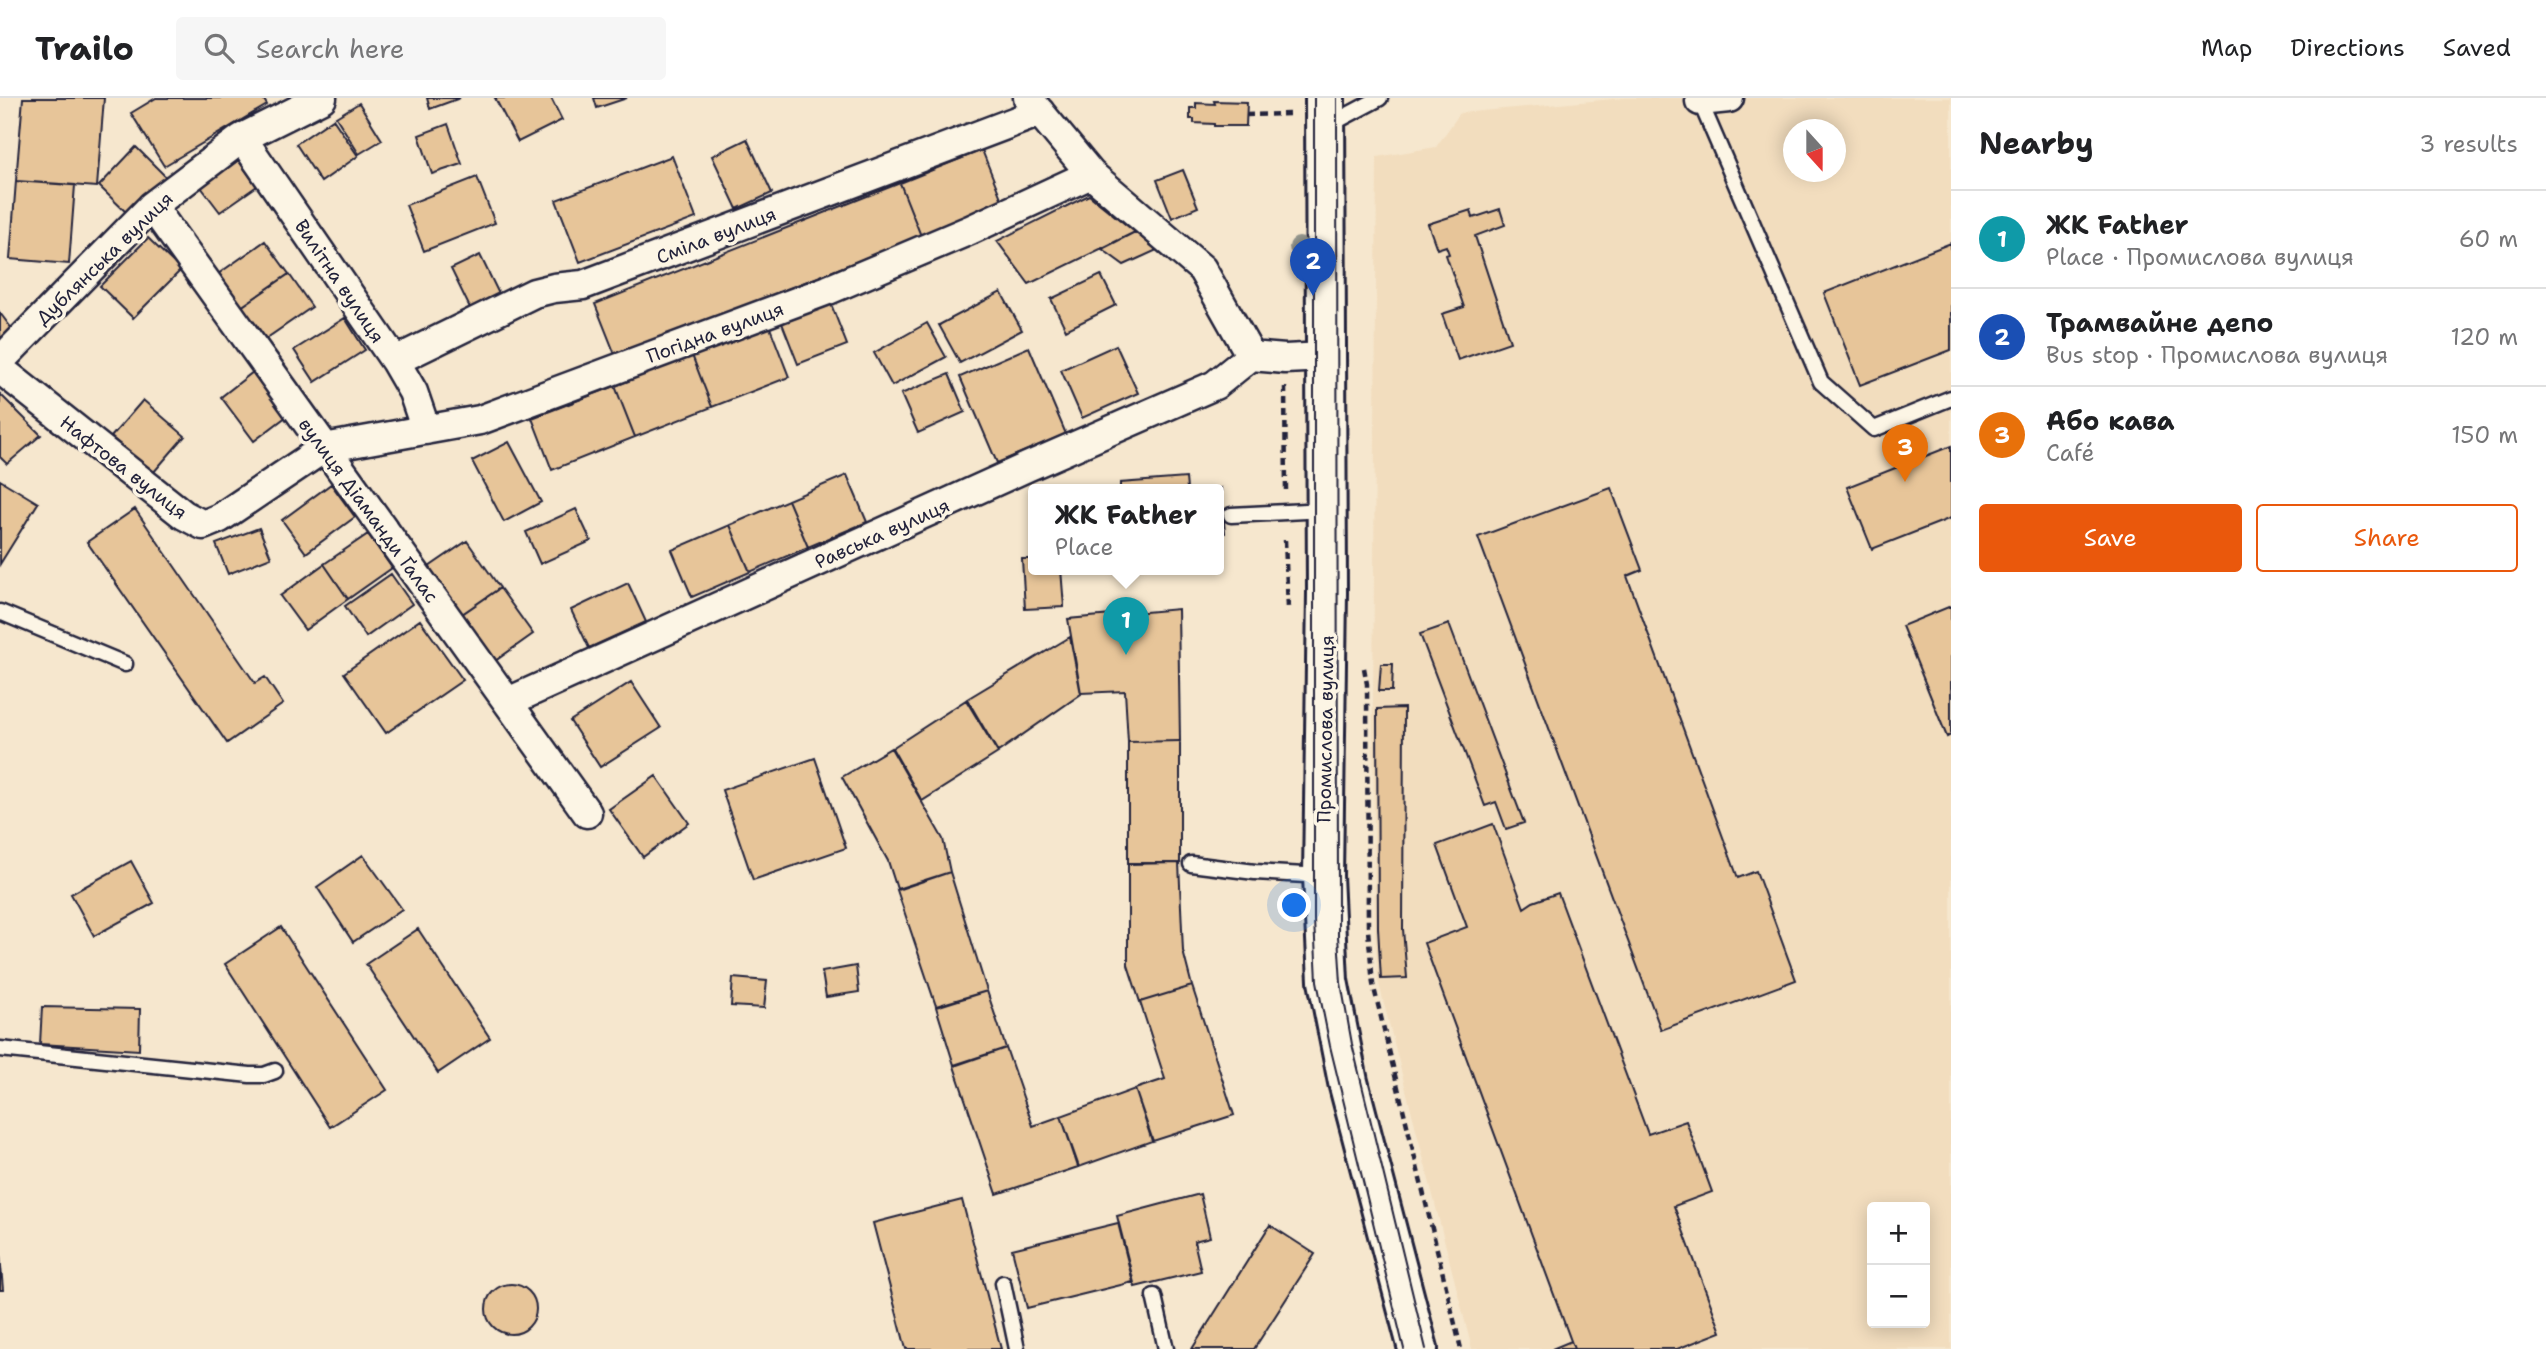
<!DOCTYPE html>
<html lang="en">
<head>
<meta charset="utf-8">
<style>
	:root { --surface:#fff; --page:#f6f6f6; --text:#202124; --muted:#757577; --line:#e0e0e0; --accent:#ea580c }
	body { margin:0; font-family:"Shantell Sans",sans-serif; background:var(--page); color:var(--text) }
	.controls { position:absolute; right:21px; bottom:21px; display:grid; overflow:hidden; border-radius:7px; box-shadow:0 4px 18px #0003 }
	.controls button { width:63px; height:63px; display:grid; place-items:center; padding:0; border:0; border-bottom:2px solid var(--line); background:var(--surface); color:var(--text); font:35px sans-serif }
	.compass { position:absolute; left:1783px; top:21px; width:63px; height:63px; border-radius:50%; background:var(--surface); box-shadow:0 4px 18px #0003; rotate:159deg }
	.you { position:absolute; left:1295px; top:808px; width:24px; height:24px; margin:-18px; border:5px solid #fff; border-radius:50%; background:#1a73e8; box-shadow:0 0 0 10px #1a73e833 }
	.badge { display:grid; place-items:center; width:46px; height:46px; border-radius:50%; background:var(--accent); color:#fff; font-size:23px; font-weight:700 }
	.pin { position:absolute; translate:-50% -58px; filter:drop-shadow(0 2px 4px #0008) }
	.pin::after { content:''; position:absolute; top:37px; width:24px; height:21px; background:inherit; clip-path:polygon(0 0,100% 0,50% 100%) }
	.popup { position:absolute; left:1028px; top:386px; width:196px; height:91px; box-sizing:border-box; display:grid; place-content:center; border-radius:7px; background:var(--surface); filter:drop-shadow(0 2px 5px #0005); font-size:23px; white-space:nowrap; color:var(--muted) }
	.popup b { font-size:26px; color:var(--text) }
	.popup::after { content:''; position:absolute; left:50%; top:100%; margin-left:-14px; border:14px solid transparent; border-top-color:var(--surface) }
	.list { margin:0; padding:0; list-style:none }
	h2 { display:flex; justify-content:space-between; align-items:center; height:91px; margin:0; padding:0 28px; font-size:30px }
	h2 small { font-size:23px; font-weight:400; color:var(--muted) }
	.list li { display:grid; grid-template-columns:46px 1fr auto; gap:21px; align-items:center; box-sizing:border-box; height:98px; padding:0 28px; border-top:2px solid var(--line) }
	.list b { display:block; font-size:26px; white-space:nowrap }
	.list p { margin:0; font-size:23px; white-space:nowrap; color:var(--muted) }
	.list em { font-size:23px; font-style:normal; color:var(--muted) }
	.actions { display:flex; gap:14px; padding:21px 28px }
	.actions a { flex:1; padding:16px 0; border:2px solid var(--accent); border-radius:7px; text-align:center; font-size:24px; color:var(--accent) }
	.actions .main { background:var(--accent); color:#fff }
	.icon { flex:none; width:38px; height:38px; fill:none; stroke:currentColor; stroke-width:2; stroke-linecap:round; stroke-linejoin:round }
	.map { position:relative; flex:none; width:1951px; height:1251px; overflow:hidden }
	header { display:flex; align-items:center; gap:42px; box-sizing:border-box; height:98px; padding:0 35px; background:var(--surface); border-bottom:2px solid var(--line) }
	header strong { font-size:33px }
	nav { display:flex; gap:38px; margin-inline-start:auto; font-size:24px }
	.search { width:490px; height:63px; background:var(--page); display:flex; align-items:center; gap:18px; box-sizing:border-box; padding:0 24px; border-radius:7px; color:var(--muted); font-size:26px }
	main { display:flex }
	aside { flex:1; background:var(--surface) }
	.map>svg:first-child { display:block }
	.built { fill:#f2ddbe; fill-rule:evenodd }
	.building { fill:#e7c599; stroke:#22223b; stroke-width:2 }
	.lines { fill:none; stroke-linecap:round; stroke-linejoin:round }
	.lane-casing { stroke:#22223b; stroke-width:19 }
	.street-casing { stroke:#22223b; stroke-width:33 }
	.secondary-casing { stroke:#22223b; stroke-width:44 }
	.path { stroke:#22223b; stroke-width:4.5; stroke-dasharray:7 5; stroke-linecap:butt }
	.lane { stroke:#fcf5e5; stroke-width:14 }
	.street { stroke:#fcf5e5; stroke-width:28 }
	.secondary { stroke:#fcf5e5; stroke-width:38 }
	.tram { stroke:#22223b; stroke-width:2 }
	.tree { fill:#95978e }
	.labels { text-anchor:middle; stroke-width:7; stroke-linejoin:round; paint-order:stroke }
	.street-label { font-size:19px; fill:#22223b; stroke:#fcf5e5 }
</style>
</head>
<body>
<header>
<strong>Trailo</strong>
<div class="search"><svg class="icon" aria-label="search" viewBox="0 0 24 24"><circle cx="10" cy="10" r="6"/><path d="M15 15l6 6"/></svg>Search here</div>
<nav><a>Map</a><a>Directions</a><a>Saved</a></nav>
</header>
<main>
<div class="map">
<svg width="1951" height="1251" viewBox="0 0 1951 1251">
	<rect width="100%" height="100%" fill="#f6e7ce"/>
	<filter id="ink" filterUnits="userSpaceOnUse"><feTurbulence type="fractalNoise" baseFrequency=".0143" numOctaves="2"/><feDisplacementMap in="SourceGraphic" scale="14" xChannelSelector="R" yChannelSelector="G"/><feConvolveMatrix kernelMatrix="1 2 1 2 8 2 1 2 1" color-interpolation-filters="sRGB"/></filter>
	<g filter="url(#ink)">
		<path class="built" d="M 1624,0 L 1951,0 L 1951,1251 L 1472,1251 L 1378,882 L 1375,834 L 1373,611 L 1377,59 L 1436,49 L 1460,15 ZM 1794,32 L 1836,32 L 1836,74 L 1794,74 ZM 1872,1109 L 1925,1109 L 1925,1225 L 1872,1225 Z"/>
		<path class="building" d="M 23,0 L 104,0 L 97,89 L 16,83 Z
			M 156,0 L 263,0 L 267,7 L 164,68 L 131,15 Z
			M 427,0 L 460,0 L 430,11 Z
			M 495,0 L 551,0 L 562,22 L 518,44 Z
			M 594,0 L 627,0 L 597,10 Z
			M 1214,3 L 1247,4 L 1246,28 L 1214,28 L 1214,26 L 1194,25 L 1194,21 L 1190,21 L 1190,10 L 1196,10 L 1196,5 L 1215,6 Z
			M 359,5 L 382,42 L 359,56 L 336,19 Z
			M 333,21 L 358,58 L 321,84 L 296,46 Z
			M 448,26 L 462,66 L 432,76 L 419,37 Z
			M 747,41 L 772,95 L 737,111 L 712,58 Z
			M 136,49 L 167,80 L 130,118 L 99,88 Z
			M 982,52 L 1003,105 L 921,138 L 900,85 Z
			M 672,58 L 696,120 L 580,164 L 556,102 Z
			M 238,62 L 257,88 L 220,114 L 201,89 Z
			M 1183,72 L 1198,109 L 1172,120 L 1157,82 Z
			M 477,79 L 495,125 L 424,153 L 406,107 Z
			M 16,83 L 75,87 L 69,166 L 10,161 Z
			M 900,85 L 921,138 L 616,259 L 595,206 Z
			M 1089,97 L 1135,134 L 1029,186 L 997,143 Z
			M 1500,111 L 1505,127 L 1475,138 L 1510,244 L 1458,262 L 1442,216 L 1464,209 L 1446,157 L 1449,156 L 1446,148 L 1437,151 L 1428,126 L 1471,112 L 1473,120 Z
			M 1135,134 L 1157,152 L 1124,167 L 1102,151 Z
			M 148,140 L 181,172 L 133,220 L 100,188 Z
			M 265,143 L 289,176 L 241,209 L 218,176 Z
			M 1951,145 L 1951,252 L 1860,287 L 1824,195 Z
			M 480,157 L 500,198 L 471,212 L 451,171 Z
			M 289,176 L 312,209 L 264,242 L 241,209 Z
			M 1101,177 L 1116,207 L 1066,232 L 1051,201 Z
			M 1001,194 L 1022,232 L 960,265 L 939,227 Z
			M 831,206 L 847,247 L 798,266 L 782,225 Z
			M 0,215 L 12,231 L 0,242 Z
			M 345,220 L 365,252 L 315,284 L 294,252 Z
			M 927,225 L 946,259 L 892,288 L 874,255 Z
			M 769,227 L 789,279 L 712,309 L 692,257 Z
			M 1116,247 L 1138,295 L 1082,320 L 1061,272 Z
			M 1029,249 L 1066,336 L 997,365 L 960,279 Z
			M 692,257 L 712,309 L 635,339 L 615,288 Z
			M 253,274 L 287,318 L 254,343 L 221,299 Z
			M 949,276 L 965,314 L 918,335 L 901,296 Z
			M 615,288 L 635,339 L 552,372 L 532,320 Z
			M 0,296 L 41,337 L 7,366 L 0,359 Z
			M 143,302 L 185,338 L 153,375 L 111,339 Z
			M 509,344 L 541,404 L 504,424 L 472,363 Z
			M 1951,348 L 1951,420 L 1872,451 L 1847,389 Z
			M 847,377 L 867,424 L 808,449 L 788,402 Z
			M 1186,380 L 1187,391 L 1120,391 L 1120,385 Z
			M 0,382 L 38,405 L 0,466 Z
			M 331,386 L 355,419 L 306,455 L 282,422 Z
			M 1221,390 L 1225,435 L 1219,436 L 1219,391 L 1216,391 Z
			M 1611,390 L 1642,472 L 1627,478 L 1738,780 L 1756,773 L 1796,882 L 1661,932 L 1478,439 Z
			M 788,402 L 808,449 L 750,474 L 730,427 Z
			M 135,411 L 255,585 L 265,579 L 283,606 L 227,645 L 87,444 Z
			M 576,411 L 591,443 L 540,466 L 526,434 Z
			M 730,427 L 750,474 L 692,499 L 672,452 Z
			M 259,430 L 271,459 L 228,476 L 216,446 Z
			M 368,436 L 392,470 L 348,501 L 324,466 Z
			M 467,443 L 500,490 L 462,516 L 429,469 Z
			M 1022,461 L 1033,461 L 1033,471 L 1061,471 L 1064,509 L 1025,511 Z
			M 324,466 L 348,501 L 305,532 L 280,498 Z
			M 391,476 L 412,506 L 366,539 L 345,508 Z
			M 628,485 L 646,524 L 589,550 L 571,512 Z
			M 500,490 L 533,536 L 495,563 L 462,516 Z
			M 1951,508 L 1951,637 L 1947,639 L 1902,528 Z
			M 1178,511 L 1180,643 L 1128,644 L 1125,593 L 1081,595 L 1068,521 Z
			M 420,522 L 463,582 L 386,635 L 344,575 Z
			M 1449,526 L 1524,725 L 1506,731 L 1496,704 L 1485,708 L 1420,536 Z
			M 1070,539 L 1081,596 L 998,654 L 967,601 Z
			M 1381,566 L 1393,566 L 1392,593 L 1379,593 Z
			M 631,584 L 661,630 L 600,669 L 570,623 Z
			M 966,602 L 998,655 L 922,703 L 892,650 Z
			M 1404,610 L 1403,831 L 1407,880 L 1381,881 L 1378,830 L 1377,611 Z
			M 1180,643 L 1180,765 L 1128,765 L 1128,644 Z
			M 891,650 L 943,741 L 950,774 L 897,791 L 888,763 L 842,679 Z
			M 815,660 L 846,750 L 753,782 L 722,692 Z
			M 656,678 L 689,725 L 643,759 L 609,711 Z
			M 1493,726 L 1524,810 L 1533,804 L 1558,795 L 1648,1036 L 1686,1023 L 1712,1094 L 1674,1108 L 1721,1234 L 1677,1251 L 1574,1251 L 1424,845 L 1467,829 L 1437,747 Z
			M 363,757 L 402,811 L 353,844 L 317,789 Z
			M 131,763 L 154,805 L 94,838 L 71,796 Z
			M 1179,765 L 1183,853 L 1192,888 L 1140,904 L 1128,867 L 1128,766 Z
			M 950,774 L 987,893 L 936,908 L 897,792 Z
			M 281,829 L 387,992 L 330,1029 L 225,866 Z
			M 418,831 L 490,940 L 438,975 L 366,866 Z
			M 856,868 L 859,894 L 826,899 L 822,874 Z
			M 733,880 L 767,883 L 764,910 L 731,908 Z
			M 1192,888 L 1234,1017 L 1153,1043 L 1135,991 L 1165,981 L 1140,904 Z
			M 987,893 L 1006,950 L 954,967 L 936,909 Z
			M 42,909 L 140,911 L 139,952 L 40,946 Z
			M 1006,950 L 1033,1028 L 1061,1018 L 1078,1069 L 997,1096 L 954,968 Z
			M 1135,991 L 1152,1043 L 1079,1069 L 1061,1018 Z
			M 1200,1096 L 1210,1139 L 1194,1143 L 1201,1173 L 1135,1189 L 1117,1118 Z
			M 962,1102 L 1001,1251 L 906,1251 L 873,1125 Z
			M 1118,1125 L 1133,1184 L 1027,1210 L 1012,1151 Z
			M 1270,1127 L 1315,1156 L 1254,1251 L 1192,1251 Z
			M 0,1156 L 3,1192 L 0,1192 Z
			M486 1211a25 25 0 1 1 50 0a25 25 0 1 1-50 0Z
			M 1571,1243 L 1574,1251 L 1552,1251 Z"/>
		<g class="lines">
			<defs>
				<path id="lane" d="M 1699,1 L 1821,284 L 1874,331 L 1951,300
					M 1329,27 L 1380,0
					M 1231,417 L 1325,412
					M 0,514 L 125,566
					M 1191,766 L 1255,774 L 1322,778
					M 0,951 L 250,977 L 264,977 L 275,973
					M 1003,1185 L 1017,1251
					M 1154,1198 L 1166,1251"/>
				<path id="street" d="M 1028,0 L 1091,76 L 1202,171 L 1251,258 L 1285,261 L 1325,259
					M 1700,3 L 1729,0
					M 242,40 L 395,263 L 413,294 L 426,332
					M 152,108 L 587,715
					M 0,263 L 152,108 L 242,40 L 322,0
					M 395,263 L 534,195 L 554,190 L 583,187 L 1040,14
					M 0,271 L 184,417 L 203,427 L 220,420 L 324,350 L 480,322 L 828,192 L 970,132 L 1091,76
					M 508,604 L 1027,369 L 1215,287 L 1251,258"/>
				<path id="secondary" d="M 1325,0 L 1327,495 L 1323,778 L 1328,883 L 1348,984 L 1418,1251"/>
			</defs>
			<use href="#lane" class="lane-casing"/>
			<use href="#street" class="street-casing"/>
			<use href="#secondary" class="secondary-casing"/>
			<path class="path" d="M 1246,17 L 1292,16
				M 1285,289 L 1286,393
				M 1285,442 L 1288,510
				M 1364,570 L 1367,586 L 1368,832 L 1373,886 L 1461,1251"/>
			<use href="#lane" class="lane"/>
			<use href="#street" class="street"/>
			<use href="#secondary" class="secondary"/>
			<path class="tram" d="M 1314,0 L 1314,822 L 1317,883 L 1330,948 L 1404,1251
				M 1337,0 L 1338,838 L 1341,885 L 1352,946 L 1426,1251"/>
		</g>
		<circle class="tree" cx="1299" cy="149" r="10"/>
	</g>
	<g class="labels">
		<g class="street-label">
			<text transform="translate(716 137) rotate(-21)" y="7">Сміла вулиця</text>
			<text transform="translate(104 160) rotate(-44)" y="7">Дублянська вулиця</text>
			<text transform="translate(340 183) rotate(56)" y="7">Вилітна вулиця</text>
			<text transform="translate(715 234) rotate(-20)" y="7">Погідна вулиця</text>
			<text transform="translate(124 369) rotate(38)" y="7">Нафтова вулиця</text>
			<text transform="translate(369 412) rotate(54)" y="7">вулиця Діаманди Ґалас</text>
			<text transform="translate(882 435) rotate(-24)" y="7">Равська вулиця</text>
			<text transform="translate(1325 631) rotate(-89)" y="7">Промислова вулиця</text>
		</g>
	</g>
</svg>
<div class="controls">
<button>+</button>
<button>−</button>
</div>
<svg class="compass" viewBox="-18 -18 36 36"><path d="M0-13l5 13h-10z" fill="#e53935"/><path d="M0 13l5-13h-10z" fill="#757577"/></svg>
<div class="you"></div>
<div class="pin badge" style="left:1126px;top:557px;background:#0f9aa8">1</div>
<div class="popup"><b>ЖК Father</b>Place</div>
<div class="pin badge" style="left:1313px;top:198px;background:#1a4fb4">2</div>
<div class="pin badge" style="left:1905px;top:384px;background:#e8710a">3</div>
</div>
<aside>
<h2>Nearby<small>3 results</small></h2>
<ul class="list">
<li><span class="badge" style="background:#0f9aa8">1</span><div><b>ЖК Father</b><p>Place · Промислова вулиця</p></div><em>60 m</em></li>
<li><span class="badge" style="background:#1a4fb4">2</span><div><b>Трамвайне депо</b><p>Bus stop · Промислова вулиця</p></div><em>120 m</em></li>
<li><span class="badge" style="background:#e8710a">3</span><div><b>Або кава</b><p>Café</p></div><em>150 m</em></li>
</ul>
<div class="actions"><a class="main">Save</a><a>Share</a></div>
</aside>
</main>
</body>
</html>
